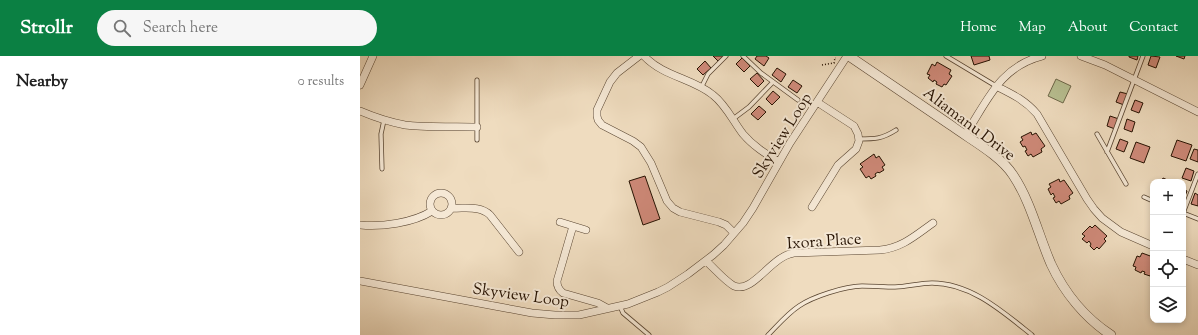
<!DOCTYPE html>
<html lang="en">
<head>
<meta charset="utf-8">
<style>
	:root { --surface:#fff; --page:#f6f6f6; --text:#222; --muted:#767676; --line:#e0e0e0; --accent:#0b8043 }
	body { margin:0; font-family:"Sorts Mill Goudy",serif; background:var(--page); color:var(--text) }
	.controls { position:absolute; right:12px; bottom:12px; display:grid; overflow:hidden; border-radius:8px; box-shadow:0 2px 6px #0003 }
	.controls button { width:36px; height:36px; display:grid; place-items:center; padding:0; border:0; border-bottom:1px solid var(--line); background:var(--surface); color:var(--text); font:20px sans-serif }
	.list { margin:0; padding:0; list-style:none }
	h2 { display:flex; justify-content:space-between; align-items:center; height:52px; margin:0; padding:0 16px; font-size:17px }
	h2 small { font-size:13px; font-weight:400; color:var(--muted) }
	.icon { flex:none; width:22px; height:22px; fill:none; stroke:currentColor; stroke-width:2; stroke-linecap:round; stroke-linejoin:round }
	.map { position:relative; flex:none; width:838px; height:279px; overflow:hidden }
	header { display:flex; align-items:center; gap:24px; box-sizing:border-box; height:56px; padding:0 20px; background:var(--accent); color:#fff }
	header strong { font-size:19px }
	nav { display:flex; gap:22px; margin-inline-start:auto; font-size:14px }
	.search { width:280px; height:36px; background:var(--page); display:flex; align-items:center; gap:10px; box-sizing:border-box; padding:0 14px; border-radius:22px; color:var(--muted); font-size:15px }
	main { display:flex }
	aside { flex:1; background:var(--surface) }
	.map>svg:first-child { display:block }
	.green { fill:#b8c092; stroke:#6e684a }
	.building { fill:#d08a7a; stroke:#251101 }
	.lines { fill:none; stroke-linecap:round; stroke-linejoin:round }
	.service-casing { stroke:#584430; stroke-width:5 }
	.minor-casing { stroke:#584430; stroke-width:8 }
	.tertiary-casing { stroke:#584430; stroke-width:10 }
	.path { stroke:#251101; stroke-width:1.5; stroke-dasharray:1 2; stroke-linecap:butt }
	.service { stroke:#f5e8d5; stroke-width:3.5 }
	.minor { stroke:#f5e8d5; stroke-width:7 }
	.tertiary { stroke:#f5e8d5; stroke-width:9 }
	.labels { text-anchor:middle; stroke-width:4; stroke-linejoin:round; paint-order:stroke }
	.street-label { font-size:16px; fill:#251101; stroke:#f5e8d5 }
</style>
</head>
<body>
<header>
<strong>Strollr</strong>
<div class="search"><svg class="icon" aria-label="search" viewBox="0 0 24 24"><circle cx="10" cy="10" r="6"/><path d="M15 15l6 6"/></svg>Search here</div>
<nav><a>Home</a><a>Map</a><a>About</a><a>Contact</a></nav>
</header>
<main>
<aside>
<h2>Nearby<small>0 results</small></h2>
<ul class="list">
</ul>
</aside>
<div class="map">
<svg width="838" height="279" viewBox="0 0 838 279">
	<rect width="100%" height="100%" fill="#efdcbf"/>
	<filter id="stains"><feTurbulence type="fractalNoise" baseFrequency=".005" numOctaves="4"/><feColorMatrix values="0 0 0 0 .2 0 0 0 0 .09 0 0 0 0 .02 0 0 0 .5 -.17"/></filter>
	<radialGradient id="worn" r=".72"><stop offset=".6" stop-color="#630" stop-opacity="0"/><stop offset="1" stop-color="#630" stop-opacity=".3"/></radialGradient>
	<path class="green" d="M 696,23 L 711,30 L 703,47 L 688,40 Z"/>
	<path class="building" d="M 353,0 L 363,0 L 358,5 Z
		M 397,0 L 406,0 L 409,2 L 404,10 L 395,3 Z
		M 611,0 L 629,0 L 630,4 L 614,9 Z
		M 769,0 L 778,0 L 777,4 L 769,1 Z
		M 791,0 L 800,1 L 796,12 L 788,9 Z
		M 816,0 L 825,0 L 824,3 Z
		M 382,2 L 390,10 L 384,16 L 376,8 Z
		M 345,5 L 351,12 L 343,19 L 337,13 Z
		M 577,6 L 591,14 L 589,18 L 592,20 L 586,29 L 584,28 L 582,31 L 576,28 L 577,26 L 574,24 L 573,26 L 568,22 L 570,19 L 567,18 L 572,8 L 575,10 Z
		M 417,12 L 426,18 L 421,26 L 412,19 Z
		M 397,17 L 404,25 L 398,31 L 390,23 Z
		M 433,24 L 442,30 L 437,37 L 428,31 Z
		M 413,35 L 420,41 L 412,49 L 406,43 Z
		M 760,36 L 768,38 L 764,49 L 756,46 Z
		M 775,44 L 783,47 L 779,57 L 771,54 Z
		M 399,50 L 406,56 L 398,64 L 391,58 Z
		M 750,60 L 759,63 L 755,73 L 747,70 Z
		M 767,63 L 775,66 L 772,76 L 764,73 Z
		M 671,76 L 672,79 L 676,77 L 685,90 L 681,93 L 682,96 L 673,101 L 671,98 L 668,100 L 665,95 L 667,94 L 665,90 L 663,91 L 660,86 L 663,84 L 661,81 Z
		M 760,83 L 768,86 L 764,96 L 756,93 Z
		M 817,84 L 832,89 L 826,105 L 811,100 Z
		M 776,86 L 790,91 L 784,107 L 770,102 Z
		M 834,93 L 838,94 L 838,106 L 830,103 Z
		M 514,98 L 516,102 L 519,100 L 525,109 L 522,111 L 524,114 L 519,117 L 518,116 L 515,118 L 516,120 L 511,123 L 509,120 L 506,122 L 500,113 L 503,111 L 500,108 Z
		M 826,112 L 834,115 L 831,125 L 822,122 Z
		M 285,120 L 300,163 L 283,169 L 269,125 Z
		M 803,122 L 812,126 L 801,126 Z
		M 699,123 L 700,126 L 704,124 L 713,137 L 709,140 L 710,143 L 701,148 L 699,145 L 696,147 L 693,142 L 695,141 L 693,137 L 691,139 L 688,133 L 691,131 L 689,128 Z
		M 823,133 L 827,135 L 823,145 Z
		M 835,137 L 838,139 L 838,150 L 831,148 Z
		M 735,169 L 747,180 L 744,183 L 746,185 L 739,193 L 737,191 L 734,194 L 730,190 L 731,188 L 729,185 L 727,187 L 722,183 L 725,180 L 722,178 L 730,170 L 732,172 Z
		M 782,197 L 793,201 L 793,218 L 791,217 L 790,220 L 784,218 L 785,216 L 782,215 L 781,217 L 775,214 L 776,211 L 773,210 L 777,200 L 780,201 Z"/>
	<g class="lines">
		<defs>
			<path id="service" d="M 383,0 L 401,17 L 438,44
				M 586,0 L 636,30
				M 341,32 L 348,18 L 366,0
				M 373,63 L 389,51 L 413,26
				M 737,78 L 766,128
				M 499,83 C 515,83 522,83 536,74
				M 117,84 L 117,24
				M 747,96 L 783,0
				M 22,113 L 21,78 L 24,64
				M 784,141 L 793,145
				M 823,157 L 838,118
				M 823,157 L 838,163
				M 260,250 L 263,257 L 289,279
				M 408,279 C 418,269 427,258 439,250 C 452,241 485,230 502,230 C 513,230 524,231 535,231 C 547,231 559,227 572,227 C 611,227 643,256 672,279"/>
			<path id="minor" d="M 279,0 L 257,17 L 250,26 L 237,54 L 237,60 L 238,64 L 242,69 L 273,85 L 281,91 L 291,107 L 307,145 L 313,152 L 320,156 L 359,166 L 366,169 L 374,177
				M 284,0 C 304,21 332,22 353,39 C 366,49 373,65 383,78 C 393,90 406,98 419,106
				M 721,0 L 745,9 L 838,56
				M 0,29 L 13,0
				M 636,30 C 652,38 665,44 677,58 L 727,143 L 734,153 L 742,162 L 761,176 L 793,190
				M 0,55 C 14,61 29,66 45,69 C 68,72 93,70 117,71
				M 605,79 C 627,46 639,11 682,0
				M70 148a11 11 0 1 1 22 0a11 11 0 1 1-22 0Z
				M 452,151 L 478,109 L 496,93 L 499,85 L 498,78 L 494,70 L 457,46
				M 91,152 C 104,153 120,149 130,159 L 159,196
				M 200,166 L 213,170
				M 0,169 C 22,171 53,167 72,155
				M 226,174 L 213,170 L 197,225 C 197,231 199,234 203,237 L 238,247 L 247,252
				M 823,203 L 838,209
				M 346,205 C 354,212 365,225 374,230 C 393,238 411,200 434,197 L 520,194 C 542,192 556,179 573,167
				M 0,225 L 172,257 L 195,259 L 219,259 L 268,248 L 298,236 L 308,231 L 328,218 L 353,199 L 364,189 L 383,167 L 393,152 L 430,87 L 487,0"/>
			<path id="tertiary" d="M 489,0 C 523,23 558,47 592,70 C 611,84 640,99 653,119 C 671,146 678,178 691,208 C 704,236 725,262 751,279"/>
		</defs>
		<use href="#service" class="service-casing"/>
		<use href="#minor" class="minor-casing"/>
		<use href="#tertiary" class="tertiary-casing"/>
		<path class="path" d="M 462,9 L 474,7 L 475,2 L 476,2"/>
		<use href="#service" class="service"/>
		<use href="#minor" class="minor"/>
		<use href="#tertiary" class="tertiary"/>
	</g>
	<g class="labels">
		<g class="street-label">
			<text transform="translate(610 67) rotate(37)" y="6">Aliamanu Drive</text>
			<text transform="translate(421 79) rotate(-58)" y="6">Skyview Loop</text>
			<text transform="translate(464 184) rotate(-4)" y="6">Ixora Place</text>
			<text transform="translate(161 238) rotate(8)" y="6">Skyview Loop</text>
		</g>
	</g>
	<rect width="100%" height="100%" filter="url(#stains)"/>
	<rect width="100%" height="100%" fill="url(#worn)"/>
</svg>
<div class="controls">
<button>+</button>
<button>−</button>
<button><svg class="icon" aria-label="locate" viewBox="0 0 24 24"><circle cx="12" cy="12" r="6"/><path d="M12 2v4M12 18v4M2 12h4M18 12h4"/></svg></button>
<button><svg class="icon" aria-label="layers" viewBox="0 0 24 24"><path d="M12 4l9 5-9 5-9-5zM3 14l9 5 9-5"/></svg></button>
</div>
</div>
</main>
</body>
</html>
